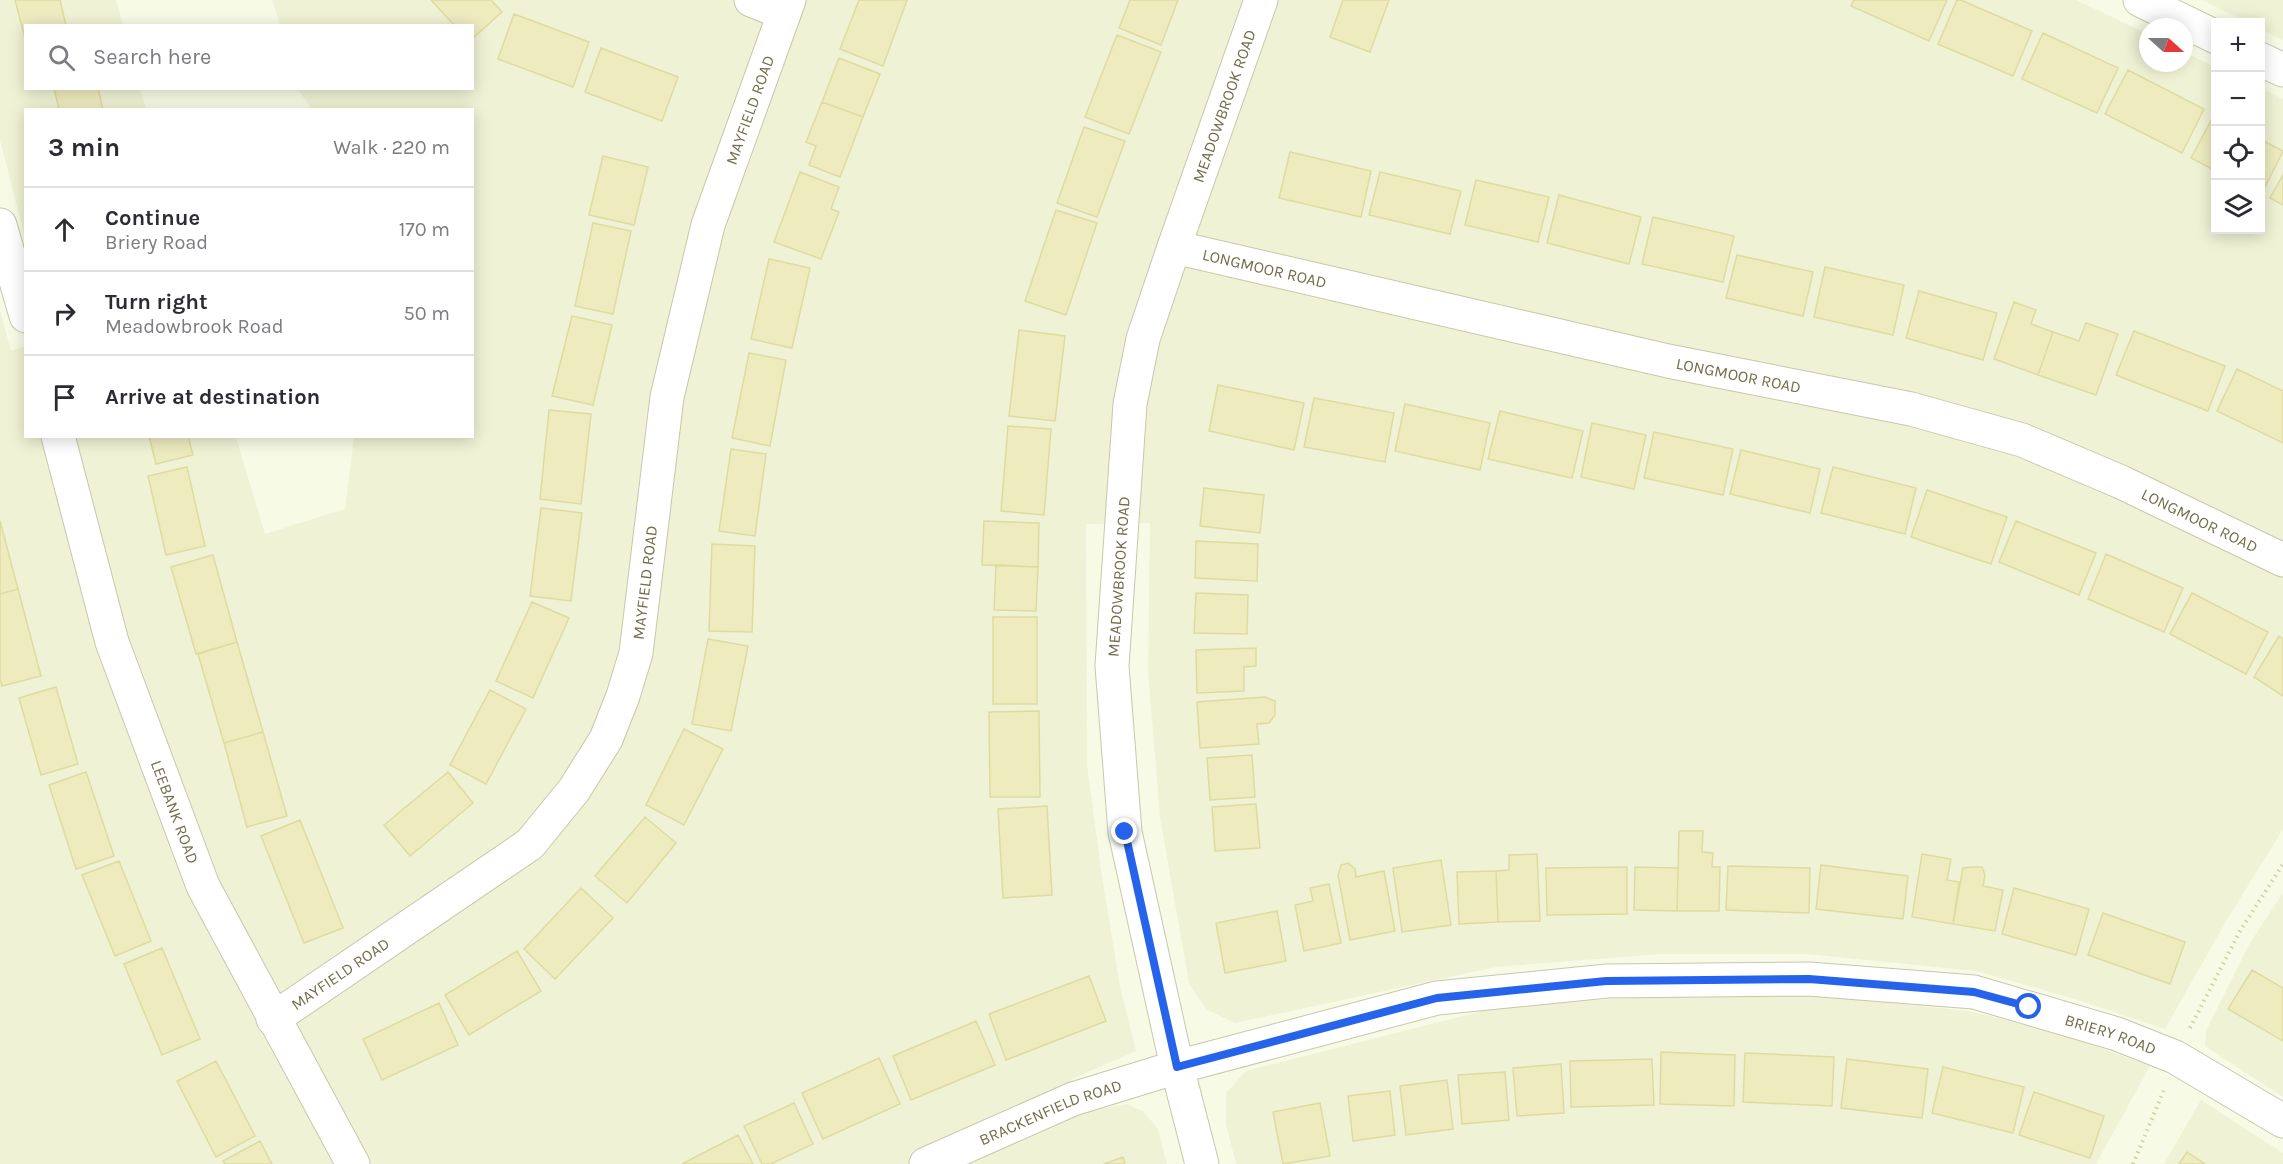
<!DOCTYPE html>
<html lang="en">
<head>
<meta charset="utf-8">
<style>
	:root { --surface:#fff; --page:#f2f2f3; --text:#2b2b33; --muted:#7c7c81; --line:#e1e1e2 }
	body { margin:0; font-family:Karla,sans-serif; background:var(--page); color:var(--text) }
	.controls { position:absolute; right:18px; top:18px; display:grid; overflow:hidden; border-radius:0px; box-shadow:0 3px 15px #0003 }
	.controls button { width:54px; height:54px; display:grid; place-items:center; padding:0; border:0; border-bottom:2px solid var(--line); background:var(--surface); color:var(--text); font:30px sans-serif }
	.compass { position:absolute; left:2139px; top:18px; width:54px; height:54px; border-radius:50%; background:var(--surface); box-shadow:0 3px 15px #0003; rotate:111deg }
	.stop { position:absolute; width:18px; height:18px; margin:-14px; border:4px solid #2563eb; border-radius:50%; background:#fff }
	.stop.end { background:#2563eb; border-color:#fff; box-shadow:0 2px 6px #0008 }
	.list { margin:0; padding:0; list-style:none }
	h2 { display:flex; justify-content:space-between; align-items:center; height:78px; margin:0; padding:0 24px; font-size:26px }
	h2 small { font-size:20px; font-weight:400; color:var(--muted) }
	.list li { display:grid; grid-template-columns:39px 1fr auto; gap:18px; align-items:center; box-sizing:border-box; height:84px; padding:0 24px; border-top:2px solid var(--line) }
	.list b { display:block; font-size:22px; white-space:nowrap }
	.list p { margin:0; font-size:20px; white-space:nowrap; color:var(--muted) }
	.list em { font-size:20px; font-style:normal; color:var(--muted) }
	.icon { flex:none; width:33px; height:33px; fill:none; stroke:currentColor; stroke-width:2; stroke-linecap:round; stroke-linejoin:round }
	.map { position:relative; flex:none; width:2283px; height:1164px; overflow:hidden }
	.search { position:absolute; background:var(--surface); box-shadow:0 3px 15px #0003; left:24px; top:24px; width:450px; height:66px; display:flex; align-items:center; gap:15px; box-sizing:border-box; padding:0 21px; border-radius:0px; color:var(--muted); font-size:22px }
	.panel { position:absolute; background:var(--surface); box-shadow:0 3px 15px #0003; left:24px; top:108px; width:450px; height:330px; border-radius:0px }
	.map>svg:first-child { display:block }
	.residential { fill:#eff2d4 }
	.building { fill:#eeebbf; stroke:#dfdba0; stroke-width:1.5 }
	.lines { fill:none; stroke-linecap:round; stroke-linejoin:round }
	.street-casing { stroke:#c8c7aa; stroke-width:35 }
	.secondary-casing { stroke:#cbcba8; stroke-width:35 }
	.path { stroke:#d3cfa2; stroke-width:4; stroke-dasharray:1.5 4.5; stroke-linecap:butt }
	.street { stroke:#fff; stroke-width:33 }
	.secondary { stroke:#fff; stroke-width:33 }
	.route { stroke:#2563eb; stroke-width:8 }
	.labels { text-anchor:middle; stroke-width:6; stroke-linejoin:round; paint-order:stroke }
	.street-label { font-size:16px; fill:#726e4c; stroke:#fbfeeb }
</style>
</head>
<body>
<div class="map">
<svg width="2283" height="1164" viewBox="0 0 2283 1164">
	<rect width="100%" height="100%" fill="#f7fbe5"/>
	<path class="residential" d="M 0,0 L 116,0 L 123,25 L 26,26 L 26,88 L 140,89 L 146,109 L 26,110 L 25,237 L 0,140 Z
		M 272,0 L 2076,0 L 2148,34 L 2148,63 L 2184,63 L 2184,52 L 2215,67 L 2216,230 L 2260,230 L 2261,88 L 2283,99 L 2283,829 L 2225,923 L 2165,1029 L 2075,999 L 1976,971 L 1806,954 L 1661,954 L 1496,967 L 1235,1023 L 1206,1009 L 1189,983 L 1160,817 L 1148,672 L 1150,523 L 1086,524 L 1087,765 L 1101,870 L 1120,987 L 1136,1051 L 1072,1079 L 1085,1112 L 1127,1104 L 1144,1112 L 1158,1129 L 1167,1164 L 0,1164 L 0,310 L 11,351 L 25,346 L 26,436 L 236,437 L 265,534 L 345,509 L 354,437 L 472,436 L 472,110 L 311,109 L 298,89 L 472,88 L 472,26 L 280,25 Z
		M 2202,0 L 2283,0 L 2283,40 L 2261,29 L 2260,22 L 2247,22 Z
		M 2283,893 L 2283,1097 L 2205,1046 L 2206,1031 L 2250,943 Z
		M 1802,993 L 1968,1011 L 2056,1032 L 2150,1066 L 2096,1164 L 1236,1164 L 1226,1124 L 1226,1093 L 1246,1071 L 1502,1006 L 1662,996 Z
		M 2201,1100 L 2283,1153 L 2283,1164 L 2164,1164 Z"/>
	<path class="building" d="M 15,0 L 60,0 L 66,26 L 26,26 L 26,42 Z
		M 431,0 L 491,0 L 502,12 L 472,39 L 472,26 L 455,26 Z
		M 859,0 L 907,0 L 883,66 L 840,49 Z
		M 1130,0 L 1178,0 L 1161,45 L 1119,28 Z
		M 1343,0 L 1389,0 L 1370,52 L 1330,37 Z
		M 1854,0 L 1947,0 L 1929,41 L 1851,6 Z
		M 1957,0 L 1961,0 L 2032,31 L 2013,76 L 1938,44 Z
		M 514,14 L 589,42 L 573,87 L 498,59 Z
		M 2043,33 L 2118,68 L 2097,113 L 2022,79 Z
		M 1117,35 L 1161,52 L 1129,134 L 1085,117 Z
		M 601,48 L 678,77 L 662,121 L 585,92 Z
		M 839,58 L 880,74 L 863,117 L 822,102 Z
		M 2128,70 L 2204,109 L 2182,153 L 2105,114 Z
		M 54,88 L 98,88 L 103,110 L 59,110 Z
		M 822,102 L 863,117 L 840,177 L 809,165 L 816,146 L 806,142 Z
		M 2214,115 L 2216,116 L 2216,171 L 2191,158 Z
		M 1084,127 L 1125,141 L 1097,217 L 1057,203 Z
		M 2260,139 L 2283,151 L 2261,195 L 2260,194 Z
		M 1290,152 L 1371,171 L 1361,217 L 1279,198 Z
		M 603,156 L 648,167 L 634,225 L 589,215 Z
		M 800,172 L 839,187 L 831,209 L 839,212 L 821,259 L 774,242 Z
		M 1380,172 L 1461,191 L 1450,234 L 1369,215 Z
		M 2283,175 L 2283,205 L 2270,198 Z
		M 1476,180 L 1549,197 L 1538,242 L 1465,225 Z
		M 1559,195 L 1641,217 L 1629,264 L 1547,243 Z
		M 1056,210 L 1097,223 L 1066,315 L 1025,301 Z
		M 1653,217 L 1734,236 L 1723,282 L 1642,264 Z
		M 593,223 L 631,231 L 613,314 L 575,306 Z
		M 1737,255 L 1813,272 L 1803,316 L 1726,298 Z
		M 769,259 L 810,268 L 792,348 L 751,339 Z
		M 1825,267 L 1904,285 L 1893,335 L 1814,317 Z
		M 1919,291 L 1997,313 L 1983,360 L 1906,338 Z
		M 2014,302 L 2036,310 L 2031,324 L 2053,332 L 2038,375 L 1994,359 Z
		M 572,316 L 612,325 L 593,405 L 552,396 Z
		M 2086,323 L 2118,334 L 2096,395 L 2038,375 L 2053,332 L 2079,341 Z
		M 1019,330 L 1065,336 L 1055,421 L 1009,416 Z
		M 2134,331 L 2225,366 L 2208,411 L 2116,375 Z
		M 749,353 L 786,360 L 770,446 L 732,438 Z
		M 2237,369 L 2283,391 L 2283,443 L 2217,411 Z
		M 1218,385 L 1304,403 L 1294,450 L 1209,431 Z
		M 1314,398 L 1394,413 L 1385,462 L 1304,447 Z
		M 1405,404 L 1490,423 L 1480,470 L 1395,451 Z
		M 549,410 L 591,414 L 581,504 L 540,499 Z
		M 1500,411 L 1583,431 L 1572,478 L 1488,459 Z
		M 1592,423 L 1646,435 L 1634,489 L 1581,477 Z
		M 1008,426 L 1051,429 L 1044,515 L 1001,511 Z
		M 1654,432 L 1733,449 L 1723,495 L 1644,478 Z
		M 149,436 L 188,436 L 193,455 L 156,464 Z
		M 731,449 L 766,454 L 755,536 L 719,531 Z
		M 1741,450 L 1820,469 L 1810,513 L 1730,494 Z
		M 187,467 L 205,546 L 166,555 L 148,476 Z
		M 1833,467 L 1916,488 L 1905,534 L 1821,513 Z
		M 1204,488 L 1264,495 L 1260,533 L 1200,526 Z
		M 1927,490 L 2007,517 L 1991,564 L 1911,537 Z
		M 541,508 L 582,513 L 571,601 L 530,596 Z
		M 0,521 L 18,589 L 0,594 Z
		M 984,521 L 1039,523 L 1038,567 L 982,565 Z
		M 2016,521 L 2096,553 L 2079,595 L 1999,562 Z
		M 1196,541 L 1258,544 L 1257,581 L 1195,578 Z
		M 712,544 L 755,546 L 752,632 L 709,631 Z
		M 2106,554 L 2183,588 L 2164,632 L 2088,599 Z
		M 213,555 L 237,642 L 196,654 L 171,567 Z
		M 996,565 L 1038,567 L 1036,611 L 994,610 Z
		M 18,589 L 41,676 L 2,686 L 0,679 L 0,594 Z
		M 1196,593 L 1248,595 L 1247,634 L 1194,633 Z
		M 2192,593 L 2268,632 L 2246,674 L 2170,634 Z
		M 532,602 L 569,618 L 533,698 L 496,681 Z
		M 993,617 L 1037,617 L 1037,704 L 993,704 Z
		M 2279,636 L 2283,639 L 2283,696 L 2254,677 Z
		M 708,639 L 748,646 L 731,731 L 692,724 Z
		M 237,642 L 263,732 L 224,743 L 198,654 Z
		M 1256,648 L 1256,666 L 1244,667 L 1244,691 L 1197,693 L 1196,650 Z
		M 56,687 L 78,764 L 41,775 L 19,698 Z
		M 490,690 L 526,709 L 486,784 L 450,765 Z
		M 1265,697 L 1275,701 L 1275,715 L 1269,723 L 1257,724 L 1259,744 L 1200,748 L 1197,702 Z
		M 1039,711 L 1040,797 L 990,797 L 989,712 Z
		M 684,729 L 723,749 L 684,825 L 646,805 Z
		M 263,732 L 287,816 L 247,827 L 224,743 Z
		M 1252,755 L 1255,797 L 1210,800 L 1207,758 Z
		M 86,772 L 114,856 L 76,869 L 49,785 Z
		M 448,772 L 473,803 L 410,856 L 384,825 Z
		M 1256,804 L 1260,848 L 1215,851 L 1212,807 Z
		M 1047,806 L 1052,895 L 1003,898 L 998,809 Z
		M 645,817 L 676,843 L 627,903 L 595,876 Z
		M 300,820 L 343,928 L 304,943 L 261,836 Z
		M 1679,831 L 1703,831 L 1702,852 L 1713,853 L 1712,867 L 1720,867 L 1719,911 L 1677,911 Z
		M 1537,854 L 1540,921 L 1498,922 L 1496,871 L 1509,870 L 1509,855 Z
		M 1922,854 L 1951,859 L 1947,880 L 1959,882 L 1953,924 L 1912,917 Z
		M 1441,860 L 1451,925 L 1402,932 L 1393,868 Z
		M 119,861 L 151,941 L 115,956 L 82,875 Z
		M 1348,863 L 1355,869 L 1356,877 L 1384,871 L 1395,931 L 1350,940 L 1338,875 L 1341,865 Z
		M 1821,865 L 1908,876 L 1903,919 L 1816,909 Z
		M 1728,866 L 1810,868 L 1809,913 L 1726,910 Z
		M 1627,867 L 1627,914 L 1547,915 L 1546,868 Z
		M 1635,867 L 1678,868 L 1677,911 L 1634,910 Z
		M 1972,867 L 1982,867 L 1985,875 L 1983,886 L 2003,890 L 1995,931 L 1953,924 L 1963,868 Z
		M 1496,871 L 1498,922 L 1459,924 L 1457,872 Z
		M 1329,884 L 1341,943 L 1304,951 L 1295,905 L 1313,901 L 1310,888 Z
		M 581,888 L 613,918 L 555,979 L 524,949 Z
		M 2014,888 L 2089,909 L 2076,955 L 2002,934 Z
		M 1277,911 L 1286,961 L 1225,973 L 1216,923 Z
		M 2103,913 L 2185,942 L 2170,984 L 2088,955 Z
		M 162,948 L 200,1039 L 162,1055 L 124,964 Z
		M 517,951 L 541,991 L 469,1035 L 445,995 Z
		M 2252,970 L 2283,988 L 2283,1041 L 2228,1009 Z
		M 1089,976 L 1106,1021 L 1006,1060 L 989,1014 Z
		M 439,1003 L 458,1045 L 382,1080 L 363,1039 Z
		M 976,1021 L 995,1065 L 911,1100 L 893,1056 Z
		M 1661,1052 L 1735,1055 L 1734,1106 L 1660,1104 Z
		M 1745,1053 L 1834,1057 L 1832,1106 L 1743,1102 Z
		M 879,1058 L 900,1104 L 823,1139 L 802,1093 Z
		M 1652,1059 L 1654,1105 L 1571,1107 L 1570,1061 Z
		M 1847,1059 L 1928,1069 L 1922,1118 L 1841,1108 Z
		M 216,1061 L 255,1136 L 216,1157 L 177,1081 Z
		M 1561,1064 L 1564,1113 L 1517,1116 L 1513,1068 Z
		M 1943,1067 L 2024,1087 L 2013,1133 L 1932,1113 Z
		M 1505,1072 L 1509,1120 L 1462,1124 L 1458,1075 Z
		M 1447,1080 L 1453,1129 L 1406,1135 L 1400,1086 Z
		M 1390,1091 L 1395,1135 L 1353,1141 L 1348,1096 Z
		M 2034,1092 L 2104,1116 L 2090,1158 L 2019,1135 Z
		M 794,1103 L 813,1144 L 771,1164 L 762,1164 L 744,1126 Z
		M 1320,1103 L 1330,1156 L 1283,1164 L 1273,1112 Z
		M 738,1135 L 753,1164 L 682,1164 Z
		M 260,1141 L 272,1164 L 225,1164 L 223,1161 Z
		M 2187,1152 L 2205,1164 L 2179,1164 Z
		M 1123,1157 L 1125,1164 L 1104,1164 Z"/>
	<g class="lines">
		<defs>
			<g id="street">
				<path d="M 751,0 L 784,13"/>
				<path d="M 0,225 L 26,316"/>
				<path id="s1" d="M 1174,247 L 1668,361 L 1911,409 L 2022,440 L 2121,482 L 2283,560"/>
				<path id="s2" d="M 58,436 L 112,642 L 203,886 L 353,1164"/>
				<path id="s3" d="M 273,1019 L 530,844 L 574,790 L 606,739 L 623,696 L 636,653 L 667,397 L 708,225 L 789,0"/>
				<path id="s4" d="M 926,1164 L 1073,1099 L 1177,1067 L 1437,998 L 1607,981 L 1809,979 L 1974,992 L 2117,1034 L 2175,1057 L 2283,1121"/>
				<path id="s5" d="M 1202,1164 L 1177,1067 L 1125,832 L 1112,666 L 1130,404 L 1143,339 L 1174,247 L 1261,0"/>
			</g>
			<path id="secondary" d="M 2140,0 L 2216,37
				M 2260,59 L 2283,70"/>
		</defs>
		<use href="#street" class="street-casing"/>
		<use href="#secondary" class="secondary-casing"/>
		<path class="path" d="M 2190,1028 L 2240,931 L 2283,864
			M 2133,1164 L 2164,1090"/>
		<use href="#street" class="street"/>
		<use href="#secondary" class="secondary"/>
	</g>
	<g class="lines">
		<path class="route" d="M 1125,832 L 1177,1067 L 1437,998 L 1606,981 L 1809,979 L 1974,992 L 2029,1007"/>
	</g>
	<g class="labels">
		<g class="street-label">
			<text dy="6" stroke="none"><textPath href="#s5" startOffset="1083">MEADOWBROOK ROAD</textPath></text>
			<text dy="6" stroke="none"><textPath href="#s3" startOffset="1089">MAYFIELD ROAD</textPath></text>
			<text dy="6" stroke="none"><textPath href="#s1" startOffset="93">LONGMOOR ROAD</textPath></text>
			<text dy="6" stroke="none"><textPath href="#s1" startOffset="579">LONGMOOR ROAD</textPath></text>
			<text dy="6" stroke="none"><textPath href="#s1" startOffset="1065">LONGMOOR ROAD</textPath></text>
			<text dy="6" stroke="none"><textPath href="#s5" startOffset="597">MEADOWBROOK ROAD</textPath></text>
			<text dy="6" stroke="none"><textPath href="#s3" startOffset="603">MAYFIELD ROAD</textPath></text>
			<text dy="6" stroke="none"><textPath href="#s2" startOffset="394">LEEBANK ROAD</textPath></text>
			<text dy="6" stroke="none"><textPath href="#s3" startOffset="81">MAYFIELD ROAD</textPath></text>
			<text dy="6" stroke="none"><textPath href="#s4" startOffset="1220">BRIERY ROAD</textPath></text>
			<text dy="6" stroke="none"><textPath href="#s4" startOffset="135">BRACKENFIELD ROAD</textPath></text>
		</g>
	</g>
</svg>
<div class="controls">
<button>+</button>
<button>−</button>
<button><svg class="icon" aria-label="locate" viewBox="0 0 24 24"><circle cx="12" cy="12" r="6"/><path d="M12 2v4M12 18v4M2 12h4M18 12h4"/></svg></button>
<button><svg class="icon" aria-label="layers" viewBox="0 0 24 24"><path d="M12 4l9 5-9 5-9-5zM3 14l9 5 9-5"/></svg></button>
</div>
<svg class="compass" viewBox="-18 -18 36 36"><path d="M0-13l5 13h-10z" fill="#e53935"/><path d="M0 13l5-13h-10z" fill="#7c7c81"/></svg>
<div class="stop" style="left:2029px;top:1007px"></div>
<div class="stop end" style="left:1125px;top:832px"></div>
<div class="search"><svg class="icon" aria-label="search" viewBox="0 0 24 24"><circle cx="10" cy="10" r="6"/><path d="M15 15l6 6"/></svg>Search here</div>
<section class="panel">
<h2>3 min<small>Walk · 220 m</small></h2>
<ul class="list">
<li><svg class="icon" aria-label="ahead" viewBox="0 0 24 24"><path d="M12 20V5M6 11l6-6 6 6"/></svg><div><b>Continue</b><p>Briery Road</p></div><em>170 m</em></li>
<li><svg class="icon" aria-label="right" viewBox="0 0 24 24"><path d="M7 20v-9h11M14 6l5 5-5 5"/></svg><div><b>Turn right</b><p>Meadowbrook Road</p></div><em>50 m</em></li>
<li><svg class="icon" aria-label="arrive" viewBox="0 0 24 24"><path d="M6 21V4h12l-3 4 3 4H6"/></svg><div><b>Arrive at destination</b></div></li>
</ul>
</section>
</div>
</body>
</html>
